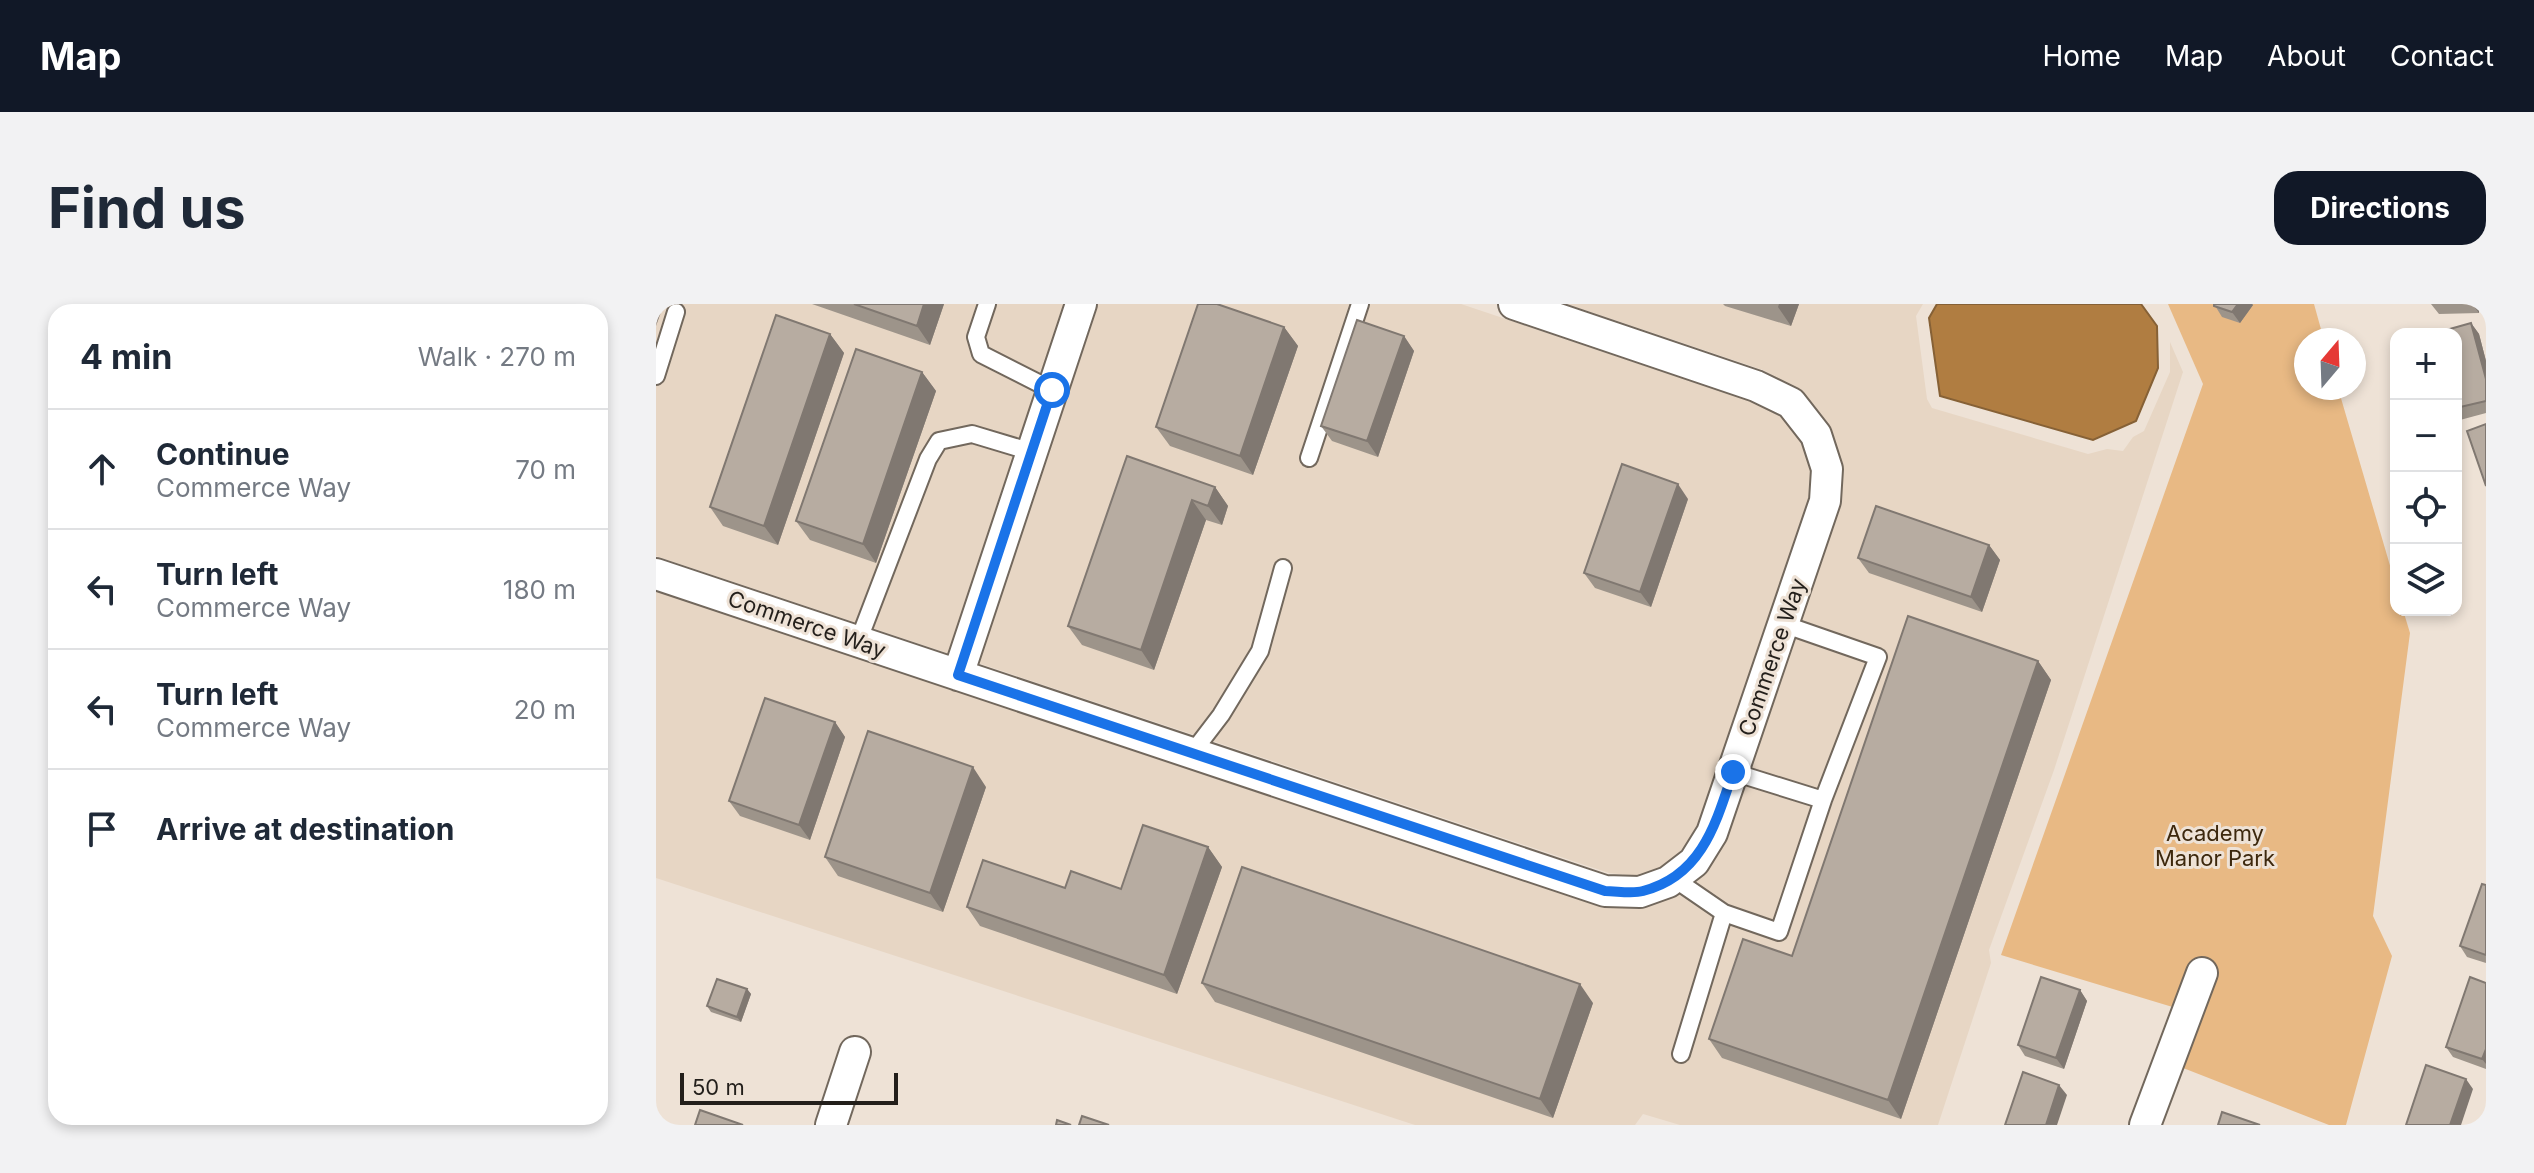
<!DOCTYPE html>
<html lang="en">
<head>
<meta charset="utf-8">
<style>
	:root { --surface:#fff; --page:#f2f2f3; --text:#1f2937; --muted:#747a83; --line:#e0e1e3; --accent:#111827 }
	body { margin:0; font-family:Inter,sans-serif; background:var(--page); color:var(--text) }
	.controls { position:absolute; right:24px; top:24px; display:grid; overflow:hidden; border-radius:16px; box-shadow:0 4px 12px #0003 }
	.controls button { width:72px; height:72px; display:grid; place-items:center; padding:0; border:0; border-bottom:2px solid var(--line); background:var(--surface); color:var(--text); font:40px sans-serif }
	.compass { position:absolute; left:1638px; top:24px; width:72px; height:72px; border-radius:50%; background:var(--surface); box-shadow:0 4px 12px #0003; rotate:19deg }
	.scale { position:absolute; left:24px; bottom:20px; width:218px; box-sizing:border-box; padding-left:8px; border:4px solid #231f1b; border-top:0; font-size:22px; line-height:28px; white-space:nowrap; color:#231f1b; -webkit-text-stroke:6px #eee2d6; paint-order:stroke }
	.stop { position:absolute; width:24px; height:24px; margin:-18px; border:6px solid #1a73e8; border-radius:50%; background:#fff }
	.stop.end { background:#1a73e8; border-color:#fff; box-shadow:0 2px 8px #0008 }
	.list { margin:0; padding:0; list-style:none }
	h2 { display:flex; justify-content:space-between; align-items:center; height:104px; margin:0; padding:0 32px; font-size:34px }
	h2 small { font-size:26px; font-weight:400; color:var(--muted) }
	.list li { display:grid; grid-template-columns:52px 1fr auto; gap:24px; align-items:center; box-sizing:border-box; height:120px; padding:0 32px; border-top:2px solid var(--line) }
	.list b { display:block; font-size:30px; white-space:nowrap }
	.list p { margin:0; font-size:26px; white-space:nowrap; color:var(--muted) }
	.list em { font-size:26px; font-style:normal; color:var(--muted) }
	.icon { flex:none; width:44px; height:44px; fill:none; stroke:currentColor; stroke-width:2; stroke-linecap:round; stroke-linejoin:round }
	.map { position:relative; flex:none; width:1830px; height:821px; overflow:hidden; border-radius:24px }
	header { display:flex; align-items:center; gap:48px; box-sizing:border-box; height:112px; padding:0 40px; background:var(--accent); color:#fff }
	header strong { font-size:38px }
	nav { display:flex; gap:44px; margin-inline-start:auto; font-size:28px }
	.intro { display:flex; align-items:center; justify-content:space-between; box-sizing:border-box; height:192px; padding:0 48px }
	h1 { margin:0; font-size:56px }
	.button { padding:20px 36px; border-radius:24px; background:var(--accent); color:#fff; font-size:28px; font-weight:700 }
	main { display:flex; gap:48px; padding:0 48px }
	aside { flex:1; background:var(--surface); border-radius:24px; box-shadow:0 4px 12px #0003 }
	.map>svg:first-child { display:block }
	.built { fill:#e7d6c4 }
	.green { fill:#e8b984 }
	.water { fill:#b07d41; stroke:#866136; stroke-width:2 }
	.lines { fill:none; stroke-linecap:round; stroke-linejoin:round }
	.lane-casing { stroke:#72685d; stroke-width:20 }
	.street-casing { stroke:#72685d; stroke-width:34 }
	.lane { stroke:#fff; stroke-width:16 }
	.street { stroke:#fff; stroke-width:30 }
	.wall { fill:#9d948a }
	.shaded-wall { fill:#807871 }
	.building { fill:#b7aca1; stroke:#807871; stroke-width:2 }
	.route { stroke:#1a73e8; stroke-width:10 }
	.labels { text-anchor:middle; stroke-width:6; stroke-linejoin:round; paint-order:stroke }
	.street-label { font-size:22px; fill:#231f1b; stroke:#eee2d6 }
	.park-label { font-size:22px; fill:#3d280d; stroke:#eee2d6 }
</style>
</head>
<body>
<header>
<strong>Map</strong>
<nav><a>Home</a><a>Map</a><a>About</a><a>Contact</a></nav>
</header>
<div class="intro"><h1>Find us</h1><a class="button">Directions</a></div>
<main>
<aside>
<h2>4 min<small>Walk · 270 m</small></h2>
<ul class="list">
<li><svg class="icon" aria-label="ahead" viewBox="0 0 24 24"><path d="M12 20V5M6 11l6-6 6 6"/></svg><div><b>Continue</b><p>Commerce Way</p></div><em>70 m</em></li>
<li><svg class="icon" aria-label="left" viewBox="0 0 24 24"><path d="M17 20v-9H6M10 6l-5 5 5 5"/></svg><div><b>Turn left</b><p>Commerce Way</p></div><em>180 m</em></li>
<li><svg class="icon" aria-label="left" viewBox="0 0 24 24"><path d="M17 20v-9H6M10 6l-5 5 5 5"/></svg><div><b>Turn left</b><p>Commerce Way</p></div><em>20 m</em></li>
<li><svg class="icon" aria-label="arrive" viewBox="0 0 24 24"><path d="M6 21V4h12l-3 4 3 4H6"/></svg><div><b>Arrive at destination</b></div></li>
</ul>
</aside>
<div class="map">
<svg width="1830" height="821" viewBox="0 0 1830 821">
	<rect width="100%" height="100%" fill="#eee2d6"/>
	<path class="built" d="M 0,0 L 410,0 L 294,350 L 0,252 Z
		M 440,0 L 805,0 L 1094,97 L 1125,113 L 1147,140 L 1156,169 L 1155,194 L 1043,523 L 1028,546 L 1006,563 L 983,572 L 953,569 L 322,359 Z
		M 911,0 L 1267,0 L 1260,12 L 1271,95 L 1276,104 L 1432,150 L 1451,145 L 1467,147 L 1477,133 L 1488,127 L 1514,68 L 1514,38 L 1527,68 L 1398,466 L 1333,646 L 1335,659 L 1282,821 L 1024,821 L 987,810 L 979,821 L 759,821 L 0,574 L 0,287 L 944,602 L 982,605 L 1019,591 L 1046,571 L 1068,538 L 1183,202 L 1185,158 L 1172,119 L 1146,88 L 1107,66 Z"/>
	<path class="green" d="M 1512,0 L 1658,0 L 1668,36 L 1650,36 L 1650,84 L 1682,84 L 1740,282 L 1740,306 L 1747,306 L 1754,329 L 1717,612 L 1736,652 L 1690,821 L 1673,821 L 1522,762 L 1543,711 L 1345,651 L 1547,80 Z"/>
	<path class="water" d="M 1281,0 L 1485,0 L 1501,22 L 1502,64 L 1480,117 L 1437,136 L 1284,92 L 1273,14 Z"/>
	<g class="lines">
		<defs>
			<path id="lane" d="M 331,0 L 320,33 L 325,50 L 396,86
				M 0,72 L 20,8
				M 653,154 L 704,0
				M 202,338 L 272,155 L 283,137 L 316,130 L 376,148
				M 536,449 L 565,411 L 604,347 L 627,264
				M 1077,468 L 1167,496
				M 1017,574 L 1068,609 L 1123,628 L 1167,496 L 1222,353 L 1127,320
				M 1025,750 L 1068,609"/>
			<path id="street" d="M 0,270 L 949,587 L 984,588 L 1012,578 L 1038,558 L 1056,529 L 1169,197 L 1171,165 L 1160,131 L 1135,99 L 1100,82 L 858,0
				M 302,371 L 425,0
				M 175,821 L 199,748
				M 1489,821 L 1546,669"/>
		</defs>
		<use href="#lane" class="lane-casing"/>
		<use href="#street" class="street-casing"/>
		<use href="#lane" class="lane"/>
		<use href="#street" class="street"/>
	</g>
	<path class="wall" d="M 156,0 L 288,0 L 274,41 Z
		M 1067,0 L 1143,0 L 1135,22 L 1069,2 Z
		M 1558,0 L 1596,0 L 1597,1 L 1584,19 L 1566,13 Z
		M 1775,0 L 1823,0 L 1823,9 L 1783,10 Z
		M 1815,19 L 1823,30 L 1830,57 L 1830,109 L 1804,116 L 1800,111 L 1800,30 Z
		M 628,23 L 642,42 L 597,171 L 514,142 L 500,123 Z
		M 174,30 L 188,49 L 122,241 L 67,222 L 54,203 Z
		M 748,32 L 758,47 L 722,153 L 676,137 L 665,122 Z
		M 266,68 L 280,87 L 220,259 L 154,236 L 140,217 Z
		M 471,152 L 559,183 L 572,202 L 566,221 L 550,216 L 498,366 L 426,341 L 412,322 Z
		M 1032,195 L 995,303 L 939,284 L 928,269 Z
		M 1333,241 L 1344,256 L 1326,308 L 1213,269 L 1202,254 Z
		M 1382,357 L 1395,376 L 1245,815 L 1066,754 L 1053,735 L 1136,652 Z
		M 179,418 L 189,433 L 154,536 L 84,512 L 73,497 Z
		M 330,483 L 287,608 L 182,572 L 169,553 Z
		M 552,543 L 566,563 L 521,690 L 324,622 L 311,603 L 409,584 L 465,585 Z
		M 1830,581 L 1830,659 L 1811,653 L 1804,642 Z
		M 546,679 L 937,699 L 897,814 L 559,698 Z
		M 1830,679 L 1830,765 L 1797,753 L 1790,743 Z
		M 91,685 L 95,690 L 85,718 L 55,708 L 51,702 Z
		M 1424,686 L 1431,697 L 1408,765 L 1369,752 L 1362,741 Z"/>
	<path class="shaded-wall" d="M 0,0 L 8,0 L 0,22 Z
		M 268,0 L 288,0 L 274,41 L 261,22 Z
		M 1123,0 L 1143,0 L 1135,22 L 1122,3 Z
		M 1582,0 L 1596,0 L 1597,1 L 1584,19 L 1576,8 Z
		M 1816,0 L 1823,0 L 1823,9 Z
		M 1815,19 L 1823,30 L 1830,57 L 1830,75 Z
		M 628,23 L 642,42 L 597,171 L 584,152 Z
		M 174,30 L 188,49 L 122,241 L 108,222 Z
		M 748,32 L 758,47 L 722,153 L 711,137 Z
		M 266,68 L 280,87 L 220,259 L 207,240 Z
		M 1022,180 L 1032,195 L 995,303 L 984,288 Z
		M 559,183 L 572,202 L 566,221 L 552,202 Z
		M 536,196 L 550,216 L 498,366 L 485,346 Z
		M 1333,241 L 1344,256 L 1326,308 L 1315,293 Z
		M 1382,357 L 1395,376 L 1245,815 L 1232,796 Z
		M 179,418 L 189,433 L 154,536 L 143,521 Z
		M 317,463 L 330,483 L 287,608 L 274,589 Z
		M 552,543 L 566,563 L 521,690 L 508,671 Z
		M 924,680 L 937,699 L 897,814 L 884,795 Z
		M 91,685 L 95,690 L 85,718 L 81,713 Z
		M 1424,686 L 1431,697 L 1408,765 L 1400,754 Z
		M 1830,745 L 1830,760 L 1826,755 Z
		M 1810,775 L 1817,785 L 1805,821 L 1794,821 Z
		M 1403,781 L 1411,791 L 1401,821 L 1390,821 Z"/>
	<path class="building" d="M 198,0 L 268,0 L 261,22 Z
		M 542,0 L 561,0 L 628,23 L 584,152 L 500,123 Z
		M 1558,0 L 1582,0 L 1576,8 L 1558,2 Z
		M 120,11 L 174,30 L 108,222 L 54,203 Z
		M 701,16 L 748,32 L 711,137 L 665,122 Z
		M 1815,19 L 1830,75 L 1830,97 L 1800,104 L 1800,30 L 1776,30 Z
		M 200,45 L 266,68 L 207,240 L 140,217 Z
		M 1830,120 L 1830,182 L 1811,127 Z
		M 471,152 L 559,183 L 552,202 L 536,196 L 485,346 L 412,322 Z
		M 966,160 L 1022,180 L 984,288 L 928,269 Z
		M 1220,202 L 1333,241 L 1315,293 L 1202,254 Z
		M 1252,312 L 1382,357 L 1232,796 L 1053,735 L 1087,635 L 1136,652 Z
		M 109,394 L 179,418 L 143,521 L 73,497 Z
		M 212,427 L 317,463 L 274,589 L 169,553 Z
		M 487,521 L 552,543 L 508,671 L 311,603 L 327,556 L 409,584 L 415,567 L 465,585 Z
		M 586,563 L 924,680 L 884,795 L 546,679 Z
		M 1826,580 L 1830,581 L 1830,651 L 1804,642 Z
		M 1385,673 L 1424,686 L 1400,754 L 1362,741 Z
		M 1814,673 L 1830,679 L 1830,745 L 1826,755 L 1790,743 Z
		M 61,675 L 91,685 L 81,713 L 51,702 Z
		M 1770,761 L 1810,775 L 1794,821 L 1750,821 Z
		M 1367,768 L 1403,781 L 1390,821 L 1349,821 Z
		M 44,806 L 87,821 L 39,821 Z
		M 1566,808 L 1604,821 L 1562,821 Z
		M 426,812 L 453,821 L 423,821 Z
		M 401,816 L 415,821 L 400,821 Z"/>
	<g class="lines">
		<path class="route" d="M 396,86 L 302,371 L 949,587 C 961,587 976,590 987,587 C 1046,572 1060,519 1077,468"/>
	</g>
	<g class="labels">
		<g class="street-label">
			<text transform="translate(151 320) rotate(19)" y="8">Commerce Way</text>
			<text transform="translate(1116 353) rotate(-71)" y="8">Commerce Way</text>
		</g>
		<g class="park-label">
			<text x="1559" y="537">Academy<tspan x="1559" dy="25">Manor Park</tspan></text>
		</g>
	</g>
</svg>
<div class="controls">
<button>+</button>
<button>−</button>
<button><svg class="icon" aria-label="locate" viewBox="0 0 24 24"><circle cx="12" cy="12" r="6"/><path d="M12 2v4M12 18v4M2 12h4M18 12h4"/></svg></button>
<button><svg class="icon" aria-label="layers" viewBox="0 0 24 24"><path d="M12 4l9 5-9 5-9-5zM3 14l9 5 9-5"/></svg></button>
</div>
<svg class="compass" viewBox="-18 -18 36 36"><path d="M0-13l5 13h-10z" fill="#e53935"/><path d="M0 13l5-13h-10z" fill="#747a83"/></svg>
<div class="scale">50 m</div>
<div class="stop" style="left:396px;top:86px"></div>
<div class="stop end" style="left:1077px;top:468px"></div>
</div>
</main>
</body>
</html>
